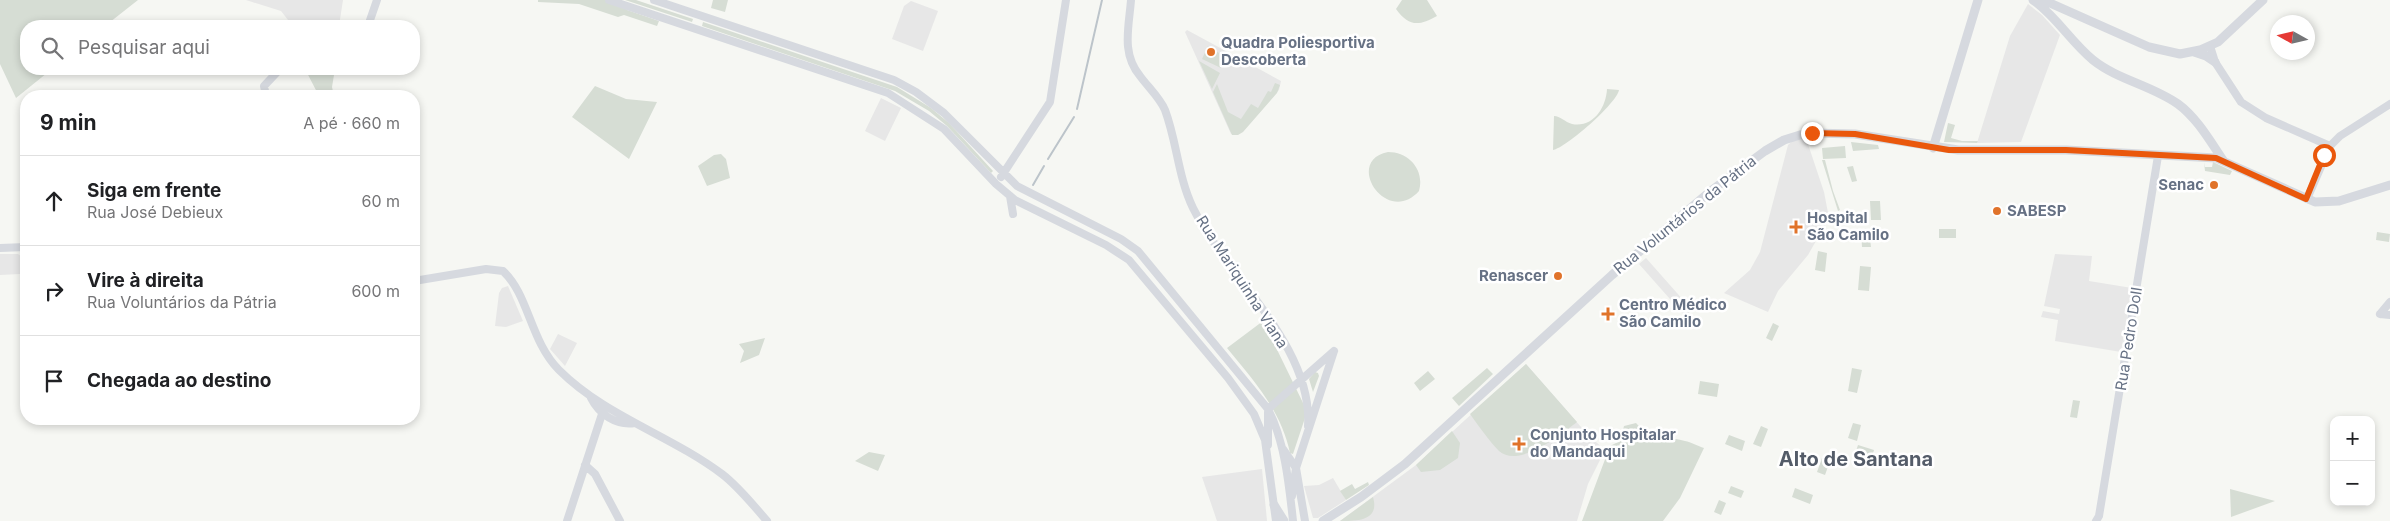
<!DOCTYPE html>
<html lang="pt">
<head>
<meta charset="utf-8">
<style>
	:root { --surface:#fff; --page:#f2f2f2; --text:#202124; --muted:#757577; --line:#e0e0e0 }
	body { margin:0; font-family:Inter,sans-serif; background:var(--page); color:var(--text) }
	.controls { position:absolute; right:15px; bottom:15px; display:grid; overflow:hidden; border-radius:10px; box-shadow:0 2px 8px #0003 }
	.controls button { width:45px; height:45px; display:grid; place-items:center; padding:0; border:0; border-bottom:1px solid var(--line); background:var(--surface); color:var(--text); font:25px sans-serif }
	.compass { position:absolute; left:2270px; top:15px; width:45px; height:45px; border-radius:50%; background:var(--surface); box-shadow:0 2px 8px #0003; rotate:278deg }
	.stop { position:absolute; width:15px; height:15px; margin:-11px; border:4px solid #ea580c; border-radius:50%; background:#fff }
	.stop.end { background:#ea580c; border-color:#fff; box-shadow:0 1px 5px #0008 }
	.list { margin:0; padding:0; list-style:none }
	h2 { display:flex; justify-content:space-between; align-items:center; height:65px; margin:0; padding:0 20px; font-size:21px }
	h2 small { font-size:16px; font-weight:400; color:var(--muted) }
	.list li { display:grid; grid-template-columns:32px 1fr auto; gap:15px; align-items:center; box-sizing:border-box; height:90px; padding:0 20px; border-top:1px solid var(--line) }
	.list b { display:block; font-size:19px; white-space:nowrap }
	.list p { margin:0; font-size:16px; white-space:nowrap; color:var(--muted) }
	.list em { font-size:16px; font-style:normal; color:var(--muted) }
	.icon { flex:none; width:28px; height:28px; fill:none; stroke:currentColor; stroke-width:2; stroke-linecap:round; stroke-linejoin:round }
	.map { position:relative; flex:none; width:2390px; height:521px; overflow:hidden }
	.search { position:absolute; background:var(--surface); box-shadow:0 2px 8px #0003; left:20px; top:20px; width:400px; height:55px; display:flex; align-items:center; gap:12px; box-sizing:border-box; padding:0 18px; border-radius:20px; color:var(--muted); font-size:19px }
	.panel { position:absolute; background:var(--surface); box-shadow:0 2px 8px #0003; left:20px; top:90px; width:400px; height:335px; border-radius:20px }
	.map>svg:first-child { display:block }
	.built { fill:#e7e7e7 }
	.green { fill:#d6ddd4 }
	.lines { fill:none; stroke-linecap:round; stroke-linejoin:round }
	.stream { stroke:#bcc4ca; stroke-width:2 }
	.secondary { stroke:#d6d9df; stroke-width:8 }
	.primary { stroke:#d6d9df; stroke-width:9 }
	.route { stroke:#ea580c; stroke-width:6 }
	.poi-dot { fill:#e0732a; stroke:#fff; stroke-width:2 }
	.labels { text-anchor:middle; stroke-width:5; stroke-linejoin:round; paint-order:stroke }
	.poi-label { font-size:15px; font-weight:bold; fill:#667184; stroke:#fff; text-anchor:start }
	.street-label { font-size:15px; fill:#667184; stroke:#fff }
	.district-label { font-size:20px; font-weight:bold; fill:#545c69; stroke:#fff }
</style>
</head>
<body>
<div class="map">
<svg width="2390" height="521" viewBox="0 0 2390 521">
	<rect width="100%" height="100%" fill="#f6f7f3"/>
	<path class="built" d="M 246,0 L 343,0 L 339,26 L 291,26 L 292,25 L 281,11 Z
		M 911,1 L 938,11 L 923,51 L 892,39 L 904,6 Z
		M 2028,4 L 2042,15 L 2060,35 L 2021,142 L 1977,143 L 2010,36 Z
		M 1187,30 L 1281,81 L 1279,90 L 1243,131 L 1231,134 L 1185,32 Z
		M 881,98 L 901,108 L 885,141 L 865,131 Z
		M 1806,138 L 1824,192 L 1829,218 L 1808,255 L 1778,291 L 1768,312 L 1724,293 L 1750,270 L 1760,252 L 1788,145 L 1792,141 Z
		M 0,254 L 18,254 L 21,256 L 20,274 L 0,275 Z
		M 2055,254 L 2092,256 L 2089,281 L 2132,288 L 2121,352 L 2055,341 L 2058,320 L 2041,317 L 2043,311 L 2059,314 L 2060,309 L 2044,306 Z
		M 1646,258 L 1692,310 L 1685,316 L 1639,264 Z
		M 508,286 L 523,321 L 506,327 L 495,326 L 499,293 L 502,288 Z
		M 558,334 L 577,343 L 565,366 L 550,349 Z
		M 1526,364 L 1588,435 L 1605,450 L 1588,484 L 1577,521 L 1340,521 L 1416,465 Z
		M 1262,469 L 1267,521 L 1217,521 L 1202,477 Z
		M 1333,478 L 1346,500 L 1318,518 L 1313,518 L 1304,486 L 1319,485 Z"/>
	<path class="green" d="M 0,0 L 138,0 L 105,26 L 26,26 L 26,69 L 52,69 L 16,98 L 0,64 Z
		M 538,0 L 605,0 L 622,4 L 627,10 L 659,21 L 657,26 L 624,15 L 618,17 L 579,4 L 538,2 Z
		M 625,0 L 636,0 L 693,19 L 692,22 Z
		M 713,0 L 728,0 L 725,12 L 711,8 Z
		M 1402,0 L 1427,0 L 1437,16 C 1419,26 1409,27 1396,9 Z
		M 703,22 L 897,87 L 931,108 L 949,123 L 993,171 L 991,173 L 947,126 L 929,111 L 895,91 L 702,26 Z
		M 1208,46 L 1227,58 L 1221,68 L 1202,59 Z
		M 1199,61 L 1220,73 L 1212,89 Z
		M 305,69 L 335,69 L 332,87 L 334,96 L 319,96 Z
		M 1275,83 L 1280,85 L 1277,93 L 1243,132 L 1238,135 L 1232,135 L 1213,92 L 1217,84 L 1228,112 L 1241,119 L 1251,104 L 1258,108 L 1268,91 L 1271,92 Z
		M 595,86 L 626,99 L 657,102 L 629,159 L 572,117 Z
		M 1607,89 L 1619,90 C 1617,103 1566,148 1553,150 L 1554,116 C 1560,116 1565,122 1572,124 C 1593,128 1606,108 1607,89 Z
		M 1948,123 L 1955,125 L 1951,138 L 1962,141 L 1978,141 L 1977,143 L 1944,142 Z
		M 1851,142 L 1878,145 L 1879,149 L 1853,151 Z
		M 1845,146 L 1846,158 L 1823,159 L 1822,148 Z
		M 1388,152 C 1409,152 1425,170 1419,191 C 1387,227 1343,161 1388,152 Z
		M 721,154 L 726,159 L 730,178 L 707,186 L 698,166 L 714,155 Z
		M 1822,160 L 1825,160 L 1833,191 L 1840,210 L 1838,211 Z
		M 2204,162 L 2205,167 L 2212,167 L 2213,162 L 2232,171 L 2230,175 L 2205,171 Z
		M 1853,166 L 1857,181 L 1852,182 L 1847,167 Z
		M 1870,201 L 1880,201 L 1881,220 L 1871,220 Z
		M 1939,229 L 1956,229 L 1956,238 L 1939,238 Z
		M 1861,231 L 1869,231 L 1871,247 L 1862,247 Z
		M 2377,232 L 2390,234 L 2389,242 L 2376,240 Z
		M 1818,251 L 1827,253 L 1825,272 L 1815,270 Z
		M 1860,266 L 1871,267 L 1869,291 L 1858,290 Z
		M 1263,321 L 1305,407 L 1305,418 L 1293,454 L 1290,453 C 1281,410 1253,380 1227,348 Z
		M 1773,323 L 1779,326 L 1772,341 L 1766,338 Z
		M 765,338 L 759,355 L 740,363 L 744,351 L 739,344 Z
		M 1526,364 L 1577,422 C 1561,434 1519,469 1499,451 C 1490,442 1478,425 1470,414 Z
		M 1487,368 L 1493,374 L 1459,406 L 1452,398 Z
		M 1852,368 L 1862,370 L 1857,393 L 1848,391 Z
		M 1428,371 L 1435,379 L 1420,391 L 1414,383 Z
		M 1315,372 L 1318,373 L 1319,376 L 1313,392 L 1309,379 Z
		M 1700,381 L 1719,384 L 1717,397 L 1698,394 Z
		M 2073,400 L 2080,401 L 2077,418 L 2070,417 Z
		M 1636,423 C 1654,443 1663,435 1685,441 C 1691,442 1698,446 1704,448 L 1680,498 L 1663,521 L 1582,521 L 1610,446 L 1620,441 L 1624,426 Z
		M 1853,423 L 1861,425 L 1857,441 L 1848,438 Z
		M 1761,426 L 1768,429 L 1761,447 L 1753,444 Z
		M 1452,431 L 1460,443 L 1458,458 L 1440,470 L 1421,472 L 1416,465 Z
		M 1729,435 L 1745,441 L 1742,451 L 1725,444 Z
		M 1858,445 L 1874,450 L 1871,460 L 1855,454 Z
		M 869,452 L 885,455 L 878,471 L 855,461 Z
		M 1822,458 L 1830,461 L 1825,475 L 1817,472 Z
		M 1368,482 L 1369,485 L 1346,500 L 1340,491 L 1352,484 L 1355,489 Z
		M 1731,486 L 1744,491 L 1741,498 L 1728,493 Z
		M 1795,488 L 1813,495 L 1810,504 L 1792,497 Z
		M 2230,489 L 2275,501 L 2231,517 Z
		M 1373,497 C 1380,521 1357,521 1340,521 Z
		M 1719,500 L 1726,503 L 1721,515 L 1714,512 Z"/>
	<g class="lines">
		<path class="stream" d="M 1077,109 L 1102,0
			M 1048,159 L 1074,117
			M 1033,185 L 1044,166"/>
		<path class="secondary" d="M 609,0 L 888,93 L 944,129 L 996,184 L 1015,200 L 1106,245 L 1129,260 L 1228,378 L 1254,414 L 1265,440 L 1276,521
			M 654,0 L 894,80 L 916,92 L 944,113 L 1017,186 L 1121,239 L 1138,251 L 1268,409 C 1285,442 1289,484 1293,521
			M 1131,0 C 1129,27 1121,53 1140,76 C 1148,87 1160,98 1165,110 C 1177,142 1178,177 1193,208 C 1227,276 1313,346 1308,426
			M 368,26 L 377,0
			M 2210,46 L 2215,62 L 2241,102 L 2266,118 L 2330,146
			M 266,96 L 264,86 L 280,69
			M 1001,177 L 1050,102 L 1066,0
			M 1010,196 L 1013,214
			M 2307,199 L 2330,146 L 2340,136 L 2390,104
			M 0,248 L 26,247
			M 414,281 L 486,269 L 503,271 C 529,295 530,341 559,370 C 605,416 670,435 722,474 C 739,487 753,505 767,521
			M 2380,314 L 2390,302
			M 2380,314 L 2390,315
			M 591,398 C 599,414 616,426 635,423
			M 1268,409 L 1334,351
			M 1268,445 L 1268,412
			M 1283,449 L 1296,468 L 1292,496
			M 585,465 L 595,474 L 620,521
			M 567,521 L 602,414
			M 1305,521 L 1296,468 L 1334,351
			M 2096,521 L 2099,516 L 2158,156"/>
		<path class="primary" d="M 2033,0 C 2056,16 2071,42 2093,60 C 2118,80 2151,85 2178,104 C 2197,118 2210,141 2223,160
			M 2043,0 L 2149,47 L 2180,54 L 2200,50 L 2218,42 L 2263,0
			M 2194,52 L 2206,56 L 2215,62
			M 1933,148 L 1978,0
			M 1274,505 L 1284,521
			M 1323,521 L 1361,497 L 1405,464 L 1612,275 L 1712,190 L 1765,151 L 1784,140 L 1800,135 L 1812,133 L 1855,134 L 1958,150 L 2066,150 L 2216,158 L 2315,202 L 2339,201 L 2390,185"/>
	</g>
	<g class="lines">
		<path class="route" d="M 1812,133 L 1855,134 L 1949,150 L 2066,150 L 2216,158 L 2306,199 L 2324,155"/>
	</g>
	<g class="poi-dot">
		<circle cx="1211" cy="52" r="5"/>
		<circle cx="2214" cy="185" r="5"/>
		<circle cx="1997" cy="211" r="5"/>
		<path d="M1793.5 219.5h5v5h5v5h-5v5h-5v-5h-5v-5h5z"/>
		<circle cx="1558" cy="276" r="5"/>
		<path d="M1605.5 306.5h5v5h5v5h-5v5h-5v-5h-5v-5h5z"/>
		<path d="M1516.5 436.5h5v5h5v5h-5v5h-5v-5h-5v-5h5z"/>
	</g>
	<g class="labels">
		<g class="poi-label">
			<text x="1221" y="48">Quadra Poliesportiva<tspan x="1221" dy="17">Descoberta</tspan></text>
			<text x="2204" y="190" text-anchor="end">Senac</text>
			<text x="2007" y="216">SABESP</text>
			<text x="1807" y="223">Hospital<tspan x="1807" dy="17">São Camilo</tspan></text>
			<text x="1548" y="281" text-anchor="end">Renascer</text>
			<text x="1619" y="310">Centro Médico<tspan x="1619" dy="17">São Camilo</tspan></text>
			<text x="1530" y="440">Conjunto Hospitalar<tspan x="1530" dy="17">do Mandaqui</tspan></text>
		</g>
		<g class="street-label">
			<text transform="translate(1685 215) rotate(-39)" y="5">Rua Voluntários da Pátria</text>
			<text transform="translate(1242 282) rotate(57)" y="5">Rua Mariquinha Viana</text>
			<text transform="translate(2129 339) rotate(-81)" y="5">Rua Pedro Doll</text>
		</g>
		<g class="district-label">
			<text x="1856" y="466">Alto de Santana</text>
		</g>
	</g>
</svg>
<div class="controls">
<button>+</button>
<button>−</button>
</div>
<svg class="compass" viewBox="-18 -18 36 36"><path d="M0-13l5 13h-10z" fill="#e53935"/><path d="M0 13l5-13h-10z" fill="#757577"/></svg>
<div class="stop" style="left:2324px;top:155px"></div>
<div class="stop end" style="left:1812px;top:133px"></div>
<div class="search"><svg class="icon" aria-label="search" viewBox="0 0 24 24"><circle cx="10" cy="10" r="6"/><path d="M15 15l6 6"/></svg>Pesquisar aqui</div>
<section class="panel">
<h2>9 min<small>A pé · 660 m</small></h2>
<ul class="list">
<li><svg class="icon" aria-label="ahead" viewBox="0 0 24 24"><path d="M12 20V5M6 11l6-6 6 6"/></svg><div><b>Siga em frente</b><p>Rua José Debieux</p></div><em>60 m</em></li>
<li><svg class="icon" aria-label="right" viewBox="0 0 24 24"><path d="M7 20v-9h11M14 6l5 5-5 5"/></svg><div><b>Vire à direita</b><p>Rua Voluntários da Pátria</p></div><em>600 m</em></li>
<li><svg class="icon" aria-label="arrive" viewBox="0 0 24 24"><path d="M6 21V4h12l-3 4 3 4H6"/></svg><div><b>Chegada ao destino</b></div></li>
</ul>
</section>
</div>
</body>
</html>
